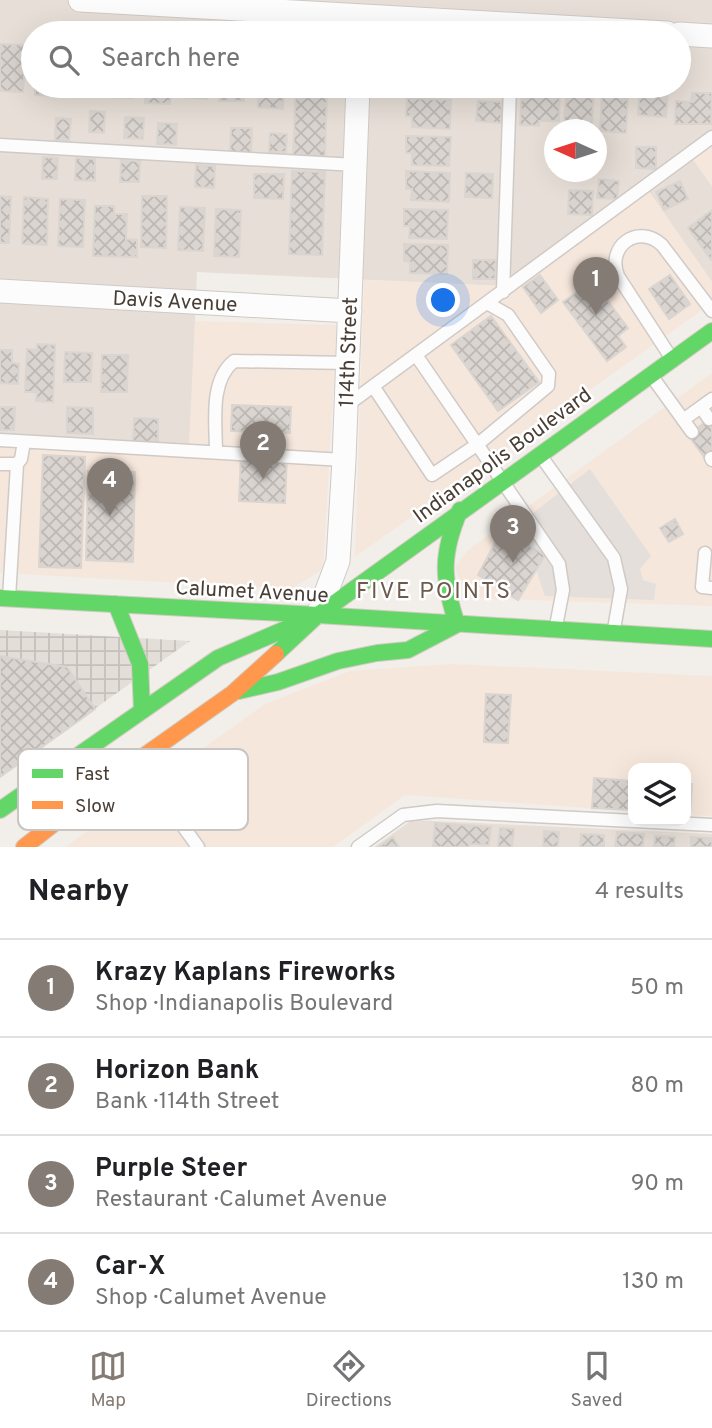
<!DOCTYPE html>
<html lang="en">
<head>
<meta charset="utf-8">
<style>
	:root { --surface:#fff; --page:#f6f6f6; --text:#202124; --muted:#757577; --line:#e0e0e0; --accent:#847c74 }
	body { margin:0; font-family:Overpass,sans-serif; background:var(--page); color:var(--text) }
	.controls { position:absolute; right:21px; bottom:21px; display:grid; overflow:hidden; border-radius:14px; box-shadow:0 7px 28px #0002 }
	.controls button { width:63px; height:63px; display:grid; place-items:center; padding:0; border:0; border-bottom:2px solid var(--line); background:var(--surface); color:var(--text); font:35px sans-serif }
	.compass { position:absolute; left:544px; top:119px; width:63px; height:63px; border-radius:50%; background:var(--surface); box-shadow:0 7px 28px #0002; rotate:273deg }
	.you { position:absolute; left:444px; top:301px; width:24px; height:24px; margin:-18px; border:5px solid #fff; border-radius:50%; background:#1a73e8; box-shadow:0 0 0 10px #1a73e833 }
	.badge { display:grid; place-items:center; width:46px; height:46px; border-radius:50%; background:var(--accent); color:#fff; font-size:23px; font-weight:700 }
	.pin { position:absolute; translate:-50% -58px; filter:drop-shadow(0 2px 4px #0008) }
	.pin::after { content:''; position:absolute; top:37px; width:24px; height:21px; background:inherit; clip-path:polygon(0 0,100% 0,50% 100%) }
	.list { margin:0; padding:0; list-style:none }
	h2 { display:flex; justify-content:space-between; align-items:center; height:91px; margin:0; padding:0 28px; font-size:30px }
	h2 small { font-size:23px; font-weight:400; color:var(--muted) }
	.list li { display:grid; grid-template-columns:46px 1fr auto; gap:21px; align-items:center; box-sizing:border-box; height:98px; padding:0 28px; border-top:2px solid var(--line) }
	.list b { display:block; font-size:26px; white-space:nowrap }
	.list p { margin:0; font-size:23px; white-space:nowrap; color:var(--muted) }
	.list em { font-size:23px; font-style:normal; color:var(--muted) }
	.icon { flex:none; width:38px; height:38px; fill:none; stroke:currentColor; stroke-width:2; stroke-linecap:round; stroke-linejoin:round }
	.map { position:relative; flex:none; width:712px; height:847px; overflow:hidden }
	.search { position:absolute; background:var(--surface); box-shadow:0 7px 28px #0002; left:21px; right:21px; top:21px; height:77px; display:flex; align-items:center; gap:18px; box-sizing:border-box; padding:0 24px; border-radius:38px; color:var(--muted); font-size:26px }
	.sheet { height:483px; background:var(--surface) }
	nav { display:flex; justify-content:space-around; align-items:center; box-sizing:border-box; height:98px; border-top:2px solid var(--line); background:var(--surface); font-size:19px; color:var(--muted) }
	nav a { display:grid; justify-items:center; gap:4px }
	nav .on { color:var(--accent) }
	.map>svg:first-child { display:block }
	.residential { fill:#e7dfd7; fill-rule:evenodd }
	.commercial { fill:#f6e7dc }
	.industrial { fill:url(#industrial-grid) }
	.parking { fill:#e4dfdb }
	.building { fill:url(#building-cross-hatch); stroke:#dad5d0; stroke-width:2 }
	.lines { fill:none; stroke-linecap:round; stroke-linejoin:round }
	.lane-casing { stroke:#cfcac6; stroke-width:15 }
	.street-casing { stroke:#cfcac6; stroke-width:25 }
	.fast-casing { stroke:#d3cbc1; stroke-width:18 }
	.slow-casing { stroke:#d3cbc1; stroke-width:18 }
	.lane { stroke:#fdfcfc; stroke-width:12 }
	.street { stroke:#fdfcfc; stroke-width:23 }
	.fast { stroke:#63d668; stroke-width:16 }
	.slow { stroke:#ff974d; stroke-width:16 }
	.labels { text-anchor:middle; stroke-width:5; stroke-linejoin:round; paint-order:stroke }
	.street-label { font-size:21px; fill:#493e35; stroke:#fff }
	.neighbourhood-label { font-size:23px; letter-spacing:2px; fill:#6d5a4b; stroke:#fff }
	.key { fill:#fff; stroke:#c8c5c2; stroke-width:2 }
	.key-label { font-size:19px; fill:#493e35 }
</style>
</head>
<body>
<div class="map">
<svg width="712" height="847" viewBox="0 0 712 847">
	<defs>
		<pattern id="industrial-grid" width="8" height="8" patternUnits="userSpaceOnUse" patternTransform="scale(1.75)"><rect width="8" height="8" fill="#e4ded9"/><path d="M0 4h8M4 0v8" fill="none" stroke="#c5c0bb"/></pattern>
		<pattern id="building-cross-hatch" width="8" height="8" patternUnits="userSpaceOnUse" patternTransform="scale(1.75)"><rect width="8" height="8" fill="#dad5d1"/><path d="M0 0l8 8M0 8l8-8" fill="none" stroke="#bdb8b4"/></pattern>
	</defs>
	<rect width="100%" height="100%" fill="#f2eeea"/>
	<path class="residential" d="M 0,0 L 712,0 L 712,133 L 687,151 L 712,186 L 712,282 L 643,183 L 502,286 L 197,272 L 190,445 L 0,435 ZM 33,33 L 679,33 L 679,86 L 33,86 ZM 554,130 L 596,130 L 596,172 L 554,172 Z
		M 412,820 L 712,834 L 712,847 L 374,847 Z"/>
	<path class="commercial" d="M 712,133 L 712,186 L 687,151 Z
		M 643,183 L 712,282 L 712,303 L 355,557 L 364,280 L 502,286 Z
		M 195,321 L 337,325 L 323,569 L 291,589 L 0,573 L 0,435 L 189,445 Z
		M 712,373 L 712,606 L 466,598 L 455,567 L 468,550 Z
		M 451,664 L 712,676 L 712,816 L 686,815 L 686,768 L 633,768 L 633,811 L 405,795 L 333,847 L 65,847 L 265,704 L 350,671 Z"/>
	<path class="industrial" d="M 0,630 L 190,641 L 0,776 Z"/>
	<path class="parking" d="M 590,469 L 651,556 L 640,569 L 643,580 L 656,584 L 654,600 L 545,596 L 536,570 L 545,555 L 507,533 Z"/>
	<path class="building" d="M 0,44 L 26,45 L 23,92 L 0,91 Z
		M 35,86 L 60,86 L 60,96 L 35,95 Z
		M 73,86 L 97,86 L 97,93 L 72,92 Z
		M 109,86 L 134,86 L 133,98 L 109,97 Z
		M 146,86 L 171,86 L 170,104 L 145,103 Z
		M 183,86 L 208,86 L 207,99 L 182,97 Z
		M 219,86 L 244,86 L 244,101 L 219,101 Z
		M 259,86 L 284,86 L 283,109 L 258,107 Z
		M 296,86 L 327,86 L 325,156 L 293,155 Z
		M 409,86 L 453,86 L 453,92 L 408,90 Z
		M 474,86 L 503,86 L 502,96 L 474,96 Z
		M 522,86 L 560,86 L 559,121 L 539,121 L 539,126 L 520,125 Z
		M 567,86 L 594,86 L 592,124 L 564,122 Z
		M 640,88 L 668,90 L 666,117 L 638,115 Z
		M 602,93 L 628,95 L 626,133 L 600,131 Z
		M 692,93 L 712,93 L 711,124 L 675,124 L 676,101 L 691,102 Z
		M 407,98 L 451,100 L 450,129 L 412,127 L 412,116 L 406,116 Z
		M 478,101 L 502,102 L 501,123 L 476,121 Z
		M 90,111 L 105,112 L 104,133 L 89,132 Z
		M 125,117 L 144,118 L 143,139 L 124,138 Z
		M 56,118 L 71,119 L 69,141 L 55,140 Z
		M 158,123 L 177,124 L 176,145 L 157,144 Z
		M 231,128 L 252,128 L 251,153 L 230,153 Z
		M 270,133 L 287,134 L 286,152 L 269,152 Z
		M 406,136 L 451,137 L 449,166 L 412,165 L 412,153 L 406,153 Z
		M 636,147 L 656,147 L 656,169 L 636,168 Z
		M 43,157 L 58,158 L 57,179 L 42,179 Z
		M 76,158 L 95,159 L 95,181 L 75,180 Z
		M 121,160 L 140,161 L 139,182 L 120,182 Z
		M 196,165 L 215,166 L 214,188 L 195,187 Z
		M 292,171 L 325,172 L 322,255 L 289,254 Z
		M 406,171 L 450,173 L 449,202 L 411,200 L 412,189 L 406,189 Z
		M 466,173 L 493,174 L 492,198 L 465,197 Z
		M 254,174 L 284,174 L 283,199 L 254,198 Z
		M 599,179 L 619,181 L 617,199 L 597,198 Z
		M 680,181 L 688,199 L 664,210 L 656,192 Z
		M 569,190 L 593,191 L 592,215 L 568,214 Z
		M 0,196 L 11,197 L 9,243 L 0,243 Z
		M 142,196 L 167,196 L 166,248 L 141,247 Z
		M 24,197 L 48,199 L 47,245 L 22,244 Z
		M 60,199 L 85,200 L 83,247 L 58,246 Z
		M 95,206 L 114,206 L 114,214 L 127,214 L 126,239 L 137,240 L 137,257 L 93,256 Z
		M 180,207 L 205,208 L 203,251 L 178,250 Z
		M 216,209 L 241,210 L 239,257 L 214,256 Z
		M 404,209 L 448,210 L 447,239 L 409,238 L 410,226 L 404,226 Z
		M 712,210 L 712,259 L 711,260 L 688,228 Z
		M 404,244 L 448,245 L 447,274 L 410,273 L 410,262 L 404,261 Z
		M 473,260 L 496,260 L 495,279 L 473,279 Z
		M 540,275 L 558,300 L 541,313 L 523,287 Z
		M 670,275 L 690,304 L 669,319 L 649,289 Z
		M 593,281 L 628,328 L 618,336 L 626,347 L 607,361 L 563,302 Z
		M 491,316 L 539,382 L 498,411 L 451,345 Z
		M 37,344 L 55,345 L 53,402 L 36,401 L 37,392 L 25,392 L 27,349 L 37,350 Z
		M 0,350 L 12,350 L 12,363 L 19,364 L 18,384 L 0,383 Z
		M 65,352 L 92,353 L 91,382 L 64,382 Z
		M 102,355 L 128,355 L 127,392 L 101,392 Z
		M 232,405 L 291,407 L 290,433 L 231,431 Z
		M 0,407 L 15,407 L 14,430 L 0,430 Z
		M 67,407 L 93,408 L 93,434 L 67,433 Z
		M 712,417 L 712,458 L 707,461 L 688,435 Z
		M 134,418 L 158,419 L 158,444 L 133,443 Z
		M 43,455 L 85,457 L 81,568 L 39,567 Z
		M 241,455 L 287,457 L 285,503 L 239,501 Z
		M 88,471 L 135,472 L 133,562 L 86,560 Z
		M 675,519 L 683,534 L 669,542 L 660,528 Z
		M 502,530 L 545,555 L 518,600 L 478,575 Z
		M 0,656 L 67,667 L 95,709 L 0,777 Z
		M 486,694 L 511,695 L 508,743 L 484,742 Z
		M 594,778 L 633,781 L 633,810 L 592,808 Z
		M 686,784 L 692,784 L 690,814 L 686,813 Z
		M 435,823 L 491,827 L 489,845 L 469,844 L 469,847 L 433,847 Z
		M 500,828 L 514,829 L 512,847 L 498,847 Z
		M 544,831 L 559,832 L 558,847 L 543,847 Z
		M 617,832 L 644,834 L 643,847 L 615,847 Z
		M 581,834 L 604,835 L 604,847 L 580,847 Z
		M 655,836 L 675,837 L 674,847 L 654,847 Z
		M 393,837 L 399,847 L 378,847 Z
		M 691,837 L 712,838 L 712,847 L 691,847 Z"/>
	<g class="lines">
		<defs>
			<path id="lane" d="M 0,145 L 356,165
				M 503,292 L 510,86
				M 416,355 L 559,564 L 563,590 L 556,626
				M 670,356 L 618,276 C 606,246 638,223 662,245 L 712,311
				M 653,378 L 692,432
				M 373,386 L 432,475 L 478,444 L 548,386 L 549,374 L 508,315 L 487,303
				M 346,406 L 712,137
				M 701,407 L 709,419
				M 683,420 L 712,399
				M 0,440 L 344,460
				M 216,452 C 216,424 209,381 234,361 L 348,363
				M 711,458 L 712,460
				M 543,459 L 614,558 L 621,589 L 614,629
				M 0,464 L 17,464
				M 705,553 L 702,587 L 712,588
				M 9,598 L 17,464 L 21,459 L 24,442
				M 139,765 L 198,847
				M 634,821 L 712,825
				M 358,847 L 403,815 L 437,811 L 633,821"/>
			<path id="street" d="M 80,0 L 667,33
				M 679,34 L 712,36
				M 0,291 L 350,311
				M 319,612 L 338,561 L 344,460 L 358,86"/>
			<path id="fast" d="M 0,598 L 318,615
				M 116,604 L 140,664 L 142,711
				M 457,624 C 442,579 441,554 460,510
				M 276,654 L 318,615 L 712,331
				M 239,691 L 278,682 L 338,661 L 377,653 L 408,650 L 456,625
				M 0,810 L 218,658 L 318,615 L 712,639"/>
			<path id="slow" d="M 24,847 L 110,780 L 233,693 L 276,654"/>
		</defs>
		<use href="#lane" class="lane-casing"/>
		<use href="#street" class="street-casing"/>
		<use href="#fast" class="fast-casing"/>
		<use href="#slow" class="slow-casing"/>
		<use href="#lane" class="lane"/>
		<use href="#street" class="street"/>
		<use href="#fast" class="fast"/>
		<use href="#slow" class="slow"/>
	</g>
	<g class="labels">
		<g class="street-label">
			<text transform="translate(175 301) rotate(3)" y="7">Davis Avenue</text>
			<text transform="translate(348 352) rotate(-88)" y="7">114th Street</text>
			<text transform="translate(502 455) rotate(-36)" y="7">Indianapolis Boulevard</text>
			<text transform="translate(252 591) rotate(3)" y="7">Calumet Avenue</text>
		</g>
		<g class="neighbourhood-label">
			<text x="434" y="598">FIVE POINTS</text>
		</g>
	</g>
	<rect x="18" y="749" width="230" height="81" rx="10" class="key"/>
	<rect x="32" y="769" width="31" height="9" fill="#63d668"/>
	<rect x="32" y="801" width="31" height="8" fill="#ff974d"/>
	<g class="key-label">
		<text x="75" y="780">Fast</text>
		<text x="75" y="812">Slow</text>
	</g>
</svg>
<div class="controls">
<button><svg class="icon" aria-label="layers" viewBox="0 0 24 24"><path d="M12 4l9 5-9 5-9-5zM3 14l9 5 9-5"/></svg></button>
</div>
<svg class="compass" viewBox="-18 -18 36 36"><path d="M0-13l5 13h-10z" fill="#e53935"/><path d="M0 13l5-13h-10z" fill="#757577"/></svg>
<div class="you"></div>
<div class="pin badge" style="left:596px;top:315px">1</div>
<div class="pin badge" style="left:263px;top:479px">2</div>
<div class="pin badge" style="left:513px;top:563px">3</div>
<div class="pin badge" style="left:110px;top:516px">4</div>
<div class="search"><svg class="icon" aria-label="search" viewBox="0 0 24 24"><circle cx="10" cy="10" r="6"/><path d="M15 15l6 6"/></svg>Search here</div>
</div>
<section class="sheet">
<h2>Nearby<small>4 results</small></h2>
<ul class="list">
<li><span class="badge">1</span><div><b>Krazy Kaplans Fireworks</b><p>Shop · Indianapolis Boulevard</p></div><em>50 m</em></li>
<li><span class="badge">2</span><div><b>Horizon Bank</b><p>Bank · 114th Street</p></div><em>80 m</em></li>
<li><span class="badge">3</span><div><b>Purple Steer</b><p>Restaurant · Calumet Avenue</p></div><em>90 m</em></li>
<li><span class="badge">4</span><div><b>Car-X</b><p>Shop · Calumet Avenue</p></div><em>130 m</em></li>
</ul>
</section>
<nav>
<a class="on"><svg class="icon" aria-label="map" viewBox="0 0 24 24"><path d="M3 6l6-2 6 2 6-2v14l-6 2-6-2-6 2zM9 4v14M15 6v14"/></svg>Map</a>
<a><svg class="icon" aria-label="directions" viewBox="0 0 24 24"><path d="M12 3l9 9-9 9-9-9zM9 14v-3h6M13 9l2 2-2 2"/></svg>Directions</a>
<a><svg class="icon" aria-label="saved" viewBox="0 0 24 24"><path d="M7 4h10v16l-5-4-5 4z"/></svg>Saved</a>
</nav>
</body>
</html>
